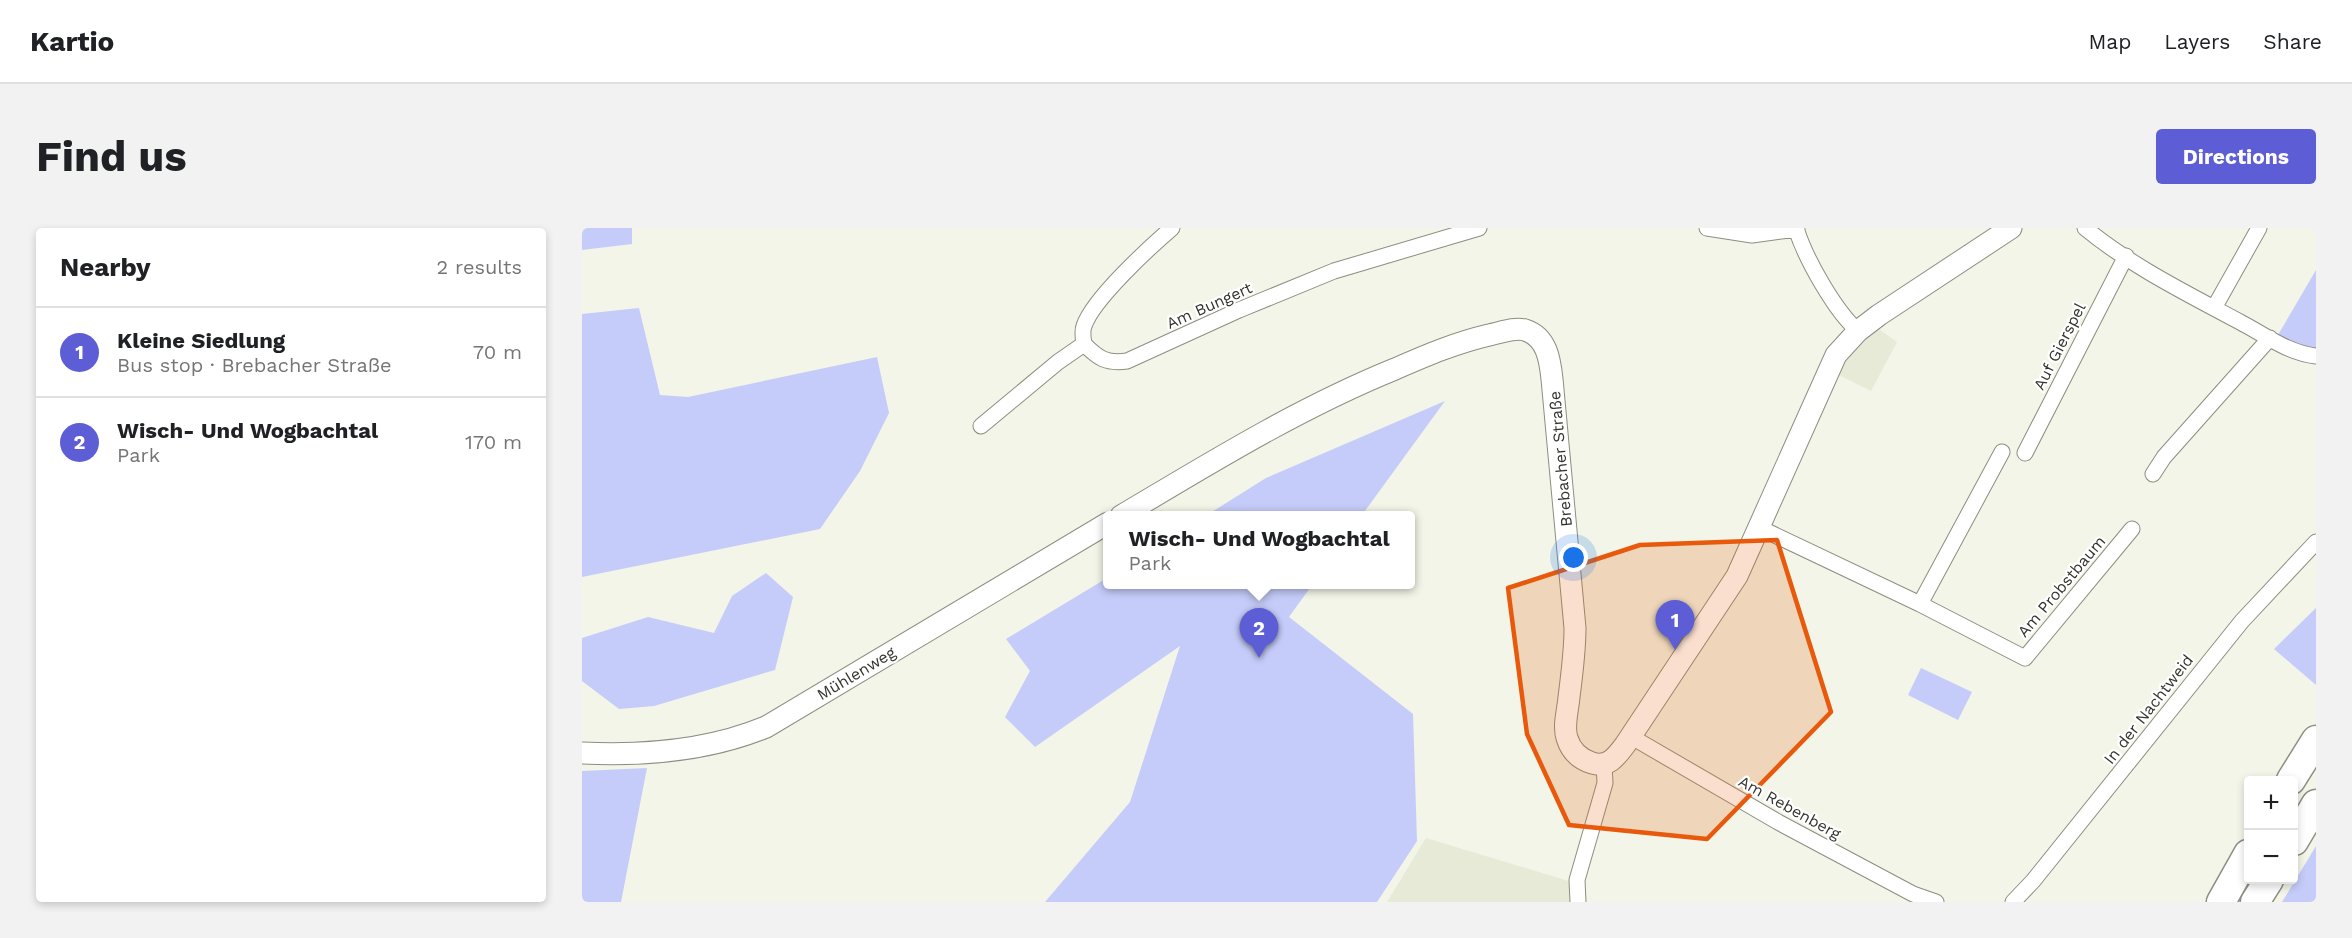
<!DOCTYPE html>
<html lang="en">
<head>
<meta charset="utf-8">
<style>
	:root { --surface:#fff; --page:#f2f2f2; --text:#202124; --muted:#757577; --line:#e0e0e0; --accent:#5d5ed6 }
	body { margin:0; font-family:"Work Sans",sans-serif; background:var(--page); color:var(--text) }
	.controls { position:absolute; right:18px; bottom:18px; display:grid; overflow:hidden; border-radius:6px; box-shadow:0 3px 9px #0003 }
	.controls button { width:54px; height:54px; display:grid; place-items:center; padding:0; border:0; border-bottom:2px solid var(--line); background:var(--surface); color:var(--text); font:30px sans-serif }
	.you { position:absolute; left:992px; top:330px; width:21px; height:21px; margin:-15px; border:4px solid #fff; border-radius:50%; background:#1a73e8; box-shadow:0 0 0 9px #1a73e833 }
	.badge { display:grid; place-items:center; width:39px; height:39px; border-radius:50%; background:var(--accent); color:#fff; font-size:20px; font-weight:700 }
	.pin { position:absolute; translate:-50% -50px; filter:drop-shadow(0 2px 3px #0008) }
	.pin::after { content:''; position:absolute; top:32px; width:21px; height:18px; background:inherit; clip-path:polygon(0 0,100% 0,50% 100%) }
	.popup { position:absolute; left:521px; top:283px; width:312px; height:78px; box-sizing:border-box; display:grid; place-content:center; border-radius:6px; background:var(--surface); filter:drop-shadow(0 2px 4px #0005); font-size:20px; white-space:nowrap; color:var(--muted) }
	.popup b { font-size:22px; color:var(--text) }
	.popup::after { content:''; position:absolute; left:50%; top:100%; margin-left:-12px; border:12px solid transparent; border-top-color:var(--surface) }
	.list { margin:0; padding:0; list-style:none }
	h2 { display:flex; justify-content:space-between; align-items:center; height:78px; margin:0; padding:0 24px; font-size:26px }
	h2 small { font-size:20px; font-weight:400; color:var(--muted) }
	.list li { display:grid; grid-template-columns:39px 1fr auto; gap:18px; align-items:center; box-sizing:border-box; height:90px; padding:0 24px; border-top:2px solid var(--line) }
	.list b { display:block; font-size:22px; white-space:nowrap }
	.list p { margin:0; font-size:20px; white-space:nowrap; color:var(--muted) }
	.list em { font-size:20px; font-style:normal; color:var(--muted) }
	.map { position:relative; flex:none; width:1734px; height:674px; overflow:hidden; border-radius:6px }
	header { display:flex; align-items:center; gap:36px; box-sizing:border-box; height:84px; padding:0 30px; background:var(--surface); border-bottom:2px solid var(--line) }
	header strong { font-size:28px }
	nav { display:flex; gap:33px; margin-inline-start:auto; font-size:21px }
	.intro { display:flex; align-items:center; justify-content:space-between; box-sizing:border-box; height:144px; padding:0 36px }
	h1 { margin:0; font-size:42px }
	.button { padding:15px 27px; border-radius:6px; background:var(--accent); color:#fff; font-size:21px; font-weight:700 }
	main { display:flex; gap:36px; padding:0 36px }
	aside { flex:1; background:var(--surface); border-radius:6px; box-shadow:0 3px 9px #0003 }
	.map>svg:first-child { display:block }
	.built { fill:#e7ead6 }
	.green { fill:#c5ccf9 }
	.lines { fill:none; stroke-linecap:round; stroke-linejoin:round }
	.street-casing { stroke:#8c8e81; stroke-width:17 }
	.secondary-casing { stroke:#8c8e81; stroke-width:23 }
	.highway-casing { stroke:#8c8e81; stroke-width:31 }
	.street { stroke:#fff; stroke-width:15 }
	.secondary { stroke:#fff; stroke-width:21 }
	.highway { stroke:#fff; stroke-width:28 }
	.marked { fill:#e8590c; fill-opacity:0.2; stroke:#e8590c; stroke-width:4.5; stroke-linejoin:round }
	.labels { text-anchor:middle; stroke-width:4.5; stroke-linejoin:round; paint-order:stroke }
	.street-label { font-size:16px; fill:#33342e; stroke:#fff }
</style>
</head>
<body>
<header>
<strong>Kartio</strong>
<nav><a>Map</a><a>Layers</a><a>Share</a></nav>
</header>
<div class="intro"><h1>Find us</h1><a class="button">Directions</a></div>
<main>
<aside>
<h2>Nearby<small>2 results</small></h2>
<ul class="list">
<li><span class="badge">1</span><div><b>Kleine Siedlung</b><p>Bus stop · Brebacher Straße</p></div><em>70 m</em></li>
<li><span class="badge">2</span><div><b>Wisch- Und Wogbachtal</b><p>Park</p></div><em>170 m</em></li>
</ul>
</aside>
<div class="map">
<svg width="1734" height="674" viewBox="0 0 1734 674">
	<rect width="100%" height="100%" fill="#f2f5e7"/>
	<path class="built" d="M 1287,94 L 1315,114 L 1289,163 L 1247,142 Z
		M 844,610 L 993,655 L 988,674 L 805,674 Z"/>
	<path class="green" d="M 0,0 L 50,0 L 50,16 L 0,22 Z
		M 1734,42 L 1734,122 L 1719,120 L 1696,107 Z
		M 57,80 L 78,167 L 106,169 L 295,129 L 307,185 L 278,243 L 238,301 L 0,349 L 0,86 Z
		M 863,173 L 780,287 L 625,287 L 684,250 Z
		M 184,345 L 211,369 L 193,442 L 72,478 L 37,481 L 0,453 L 0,410 L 66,389 L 132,405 L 150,368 Z
		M 525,350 L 526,356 L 730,357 L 707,389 L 831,486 L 835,613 L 795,674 L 463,674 L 548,574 L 598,418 L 453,519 L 423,489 L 448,443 L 424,411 Z
		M 1734,380 L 1734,457 L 1692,421 Z
		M 1339,440 L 1390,464 L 1376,492 L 1326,467 Z
		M 65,540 L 39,674 L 0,674 L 0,543 Z
		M 1734,618 L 1734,674 L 1700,674 Z"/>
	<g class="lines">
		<defs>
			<path id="street" d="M 1125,0 L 1170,7 L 1215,1
				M 1214,0 C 1223,30 1253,83 1276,103
				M 1503,0 C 1549,38 1606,66 1658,94 C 1683,107 1706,125 1734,128
				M 1632,80 L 1677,0
				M 502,116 C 516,130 524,136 545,133 L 657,82 L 752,43 L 897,0
				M 502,116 C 501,110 500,103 502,98 C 511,71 568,19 590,0
				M 399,198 L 476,134 L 502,116
				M 1443,225 L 1544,28
				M 1571,246 L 1582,229 L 1688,110
				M 1178,300 L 1338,376 L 1443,430 L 1550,301
				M 1338,376 L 1420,224
				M 1048,508 L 1196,594 L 1331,666 L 1354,674
				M 996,674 L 995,652 L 1023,555 L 1022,536
				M 1431,674 L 1451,653 L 1660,393 L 1734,314"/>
			<path id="secondary" d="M 539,288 C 628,235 717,180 813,141 C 845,127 873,115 907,107 C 918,105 932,99 943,102 C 965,109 968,132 970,151 L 993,400 C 993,423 990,446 987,469 C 986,482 981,498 985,510 C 989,523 997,531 1010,535 C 1026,540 1034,529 1043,517 L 1155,348 L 1254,127 L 1276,103 L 1297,87 L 1429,0
				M 0,525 C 63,528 126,523 184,499 L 526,295"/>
			<path id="highway" d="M 1709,552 L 1734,512
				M 1712,613 L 1734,576
				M 1639,674 L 1666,626
				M 1673,674 L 1687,652"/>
		</defs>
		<use href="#street" class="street-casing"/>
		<use href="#secondary" class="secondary-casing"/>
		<use href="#highway" class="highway-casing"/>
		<use href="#street" class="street"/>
		<use href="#secondary" class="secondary"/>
		<use href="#highway" class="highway"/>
	</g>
	<path class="marked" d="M 1195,312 L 1249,484 L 1125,611 L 987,597 L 945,506 L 926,360 L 1058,317 Z"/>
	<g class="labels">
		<g class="street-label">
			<text transform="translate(627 77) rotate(-24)" y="6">Am Bungert</text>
			<text transform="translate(1477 118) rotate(-63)" y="6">Auf Gierspel</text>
			<text transform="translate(978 231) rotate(-95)" y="6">Brebacher Straße</text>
			<text transform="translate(1479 358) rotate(-50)" y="6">Am Probstbaum</text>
			<text transform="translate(274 445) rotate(-31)" y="6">Mühlenweg</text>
			<text transform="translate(1566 481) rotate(-52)" y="6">In der Nachtweid</text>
			<text transform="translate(1208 579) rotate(29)" y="6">Am Rebenberg</text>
		</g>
	</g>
</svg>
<div class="controls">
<button>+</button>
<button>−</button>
</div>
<div class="you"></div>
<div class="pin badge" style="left:1093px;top:422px">1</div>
<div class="pin badge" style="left:677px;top:430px">2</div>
<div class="popup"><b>Wisch- Und Wogbachtal</b>Park</div>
</div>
</main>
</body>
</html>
